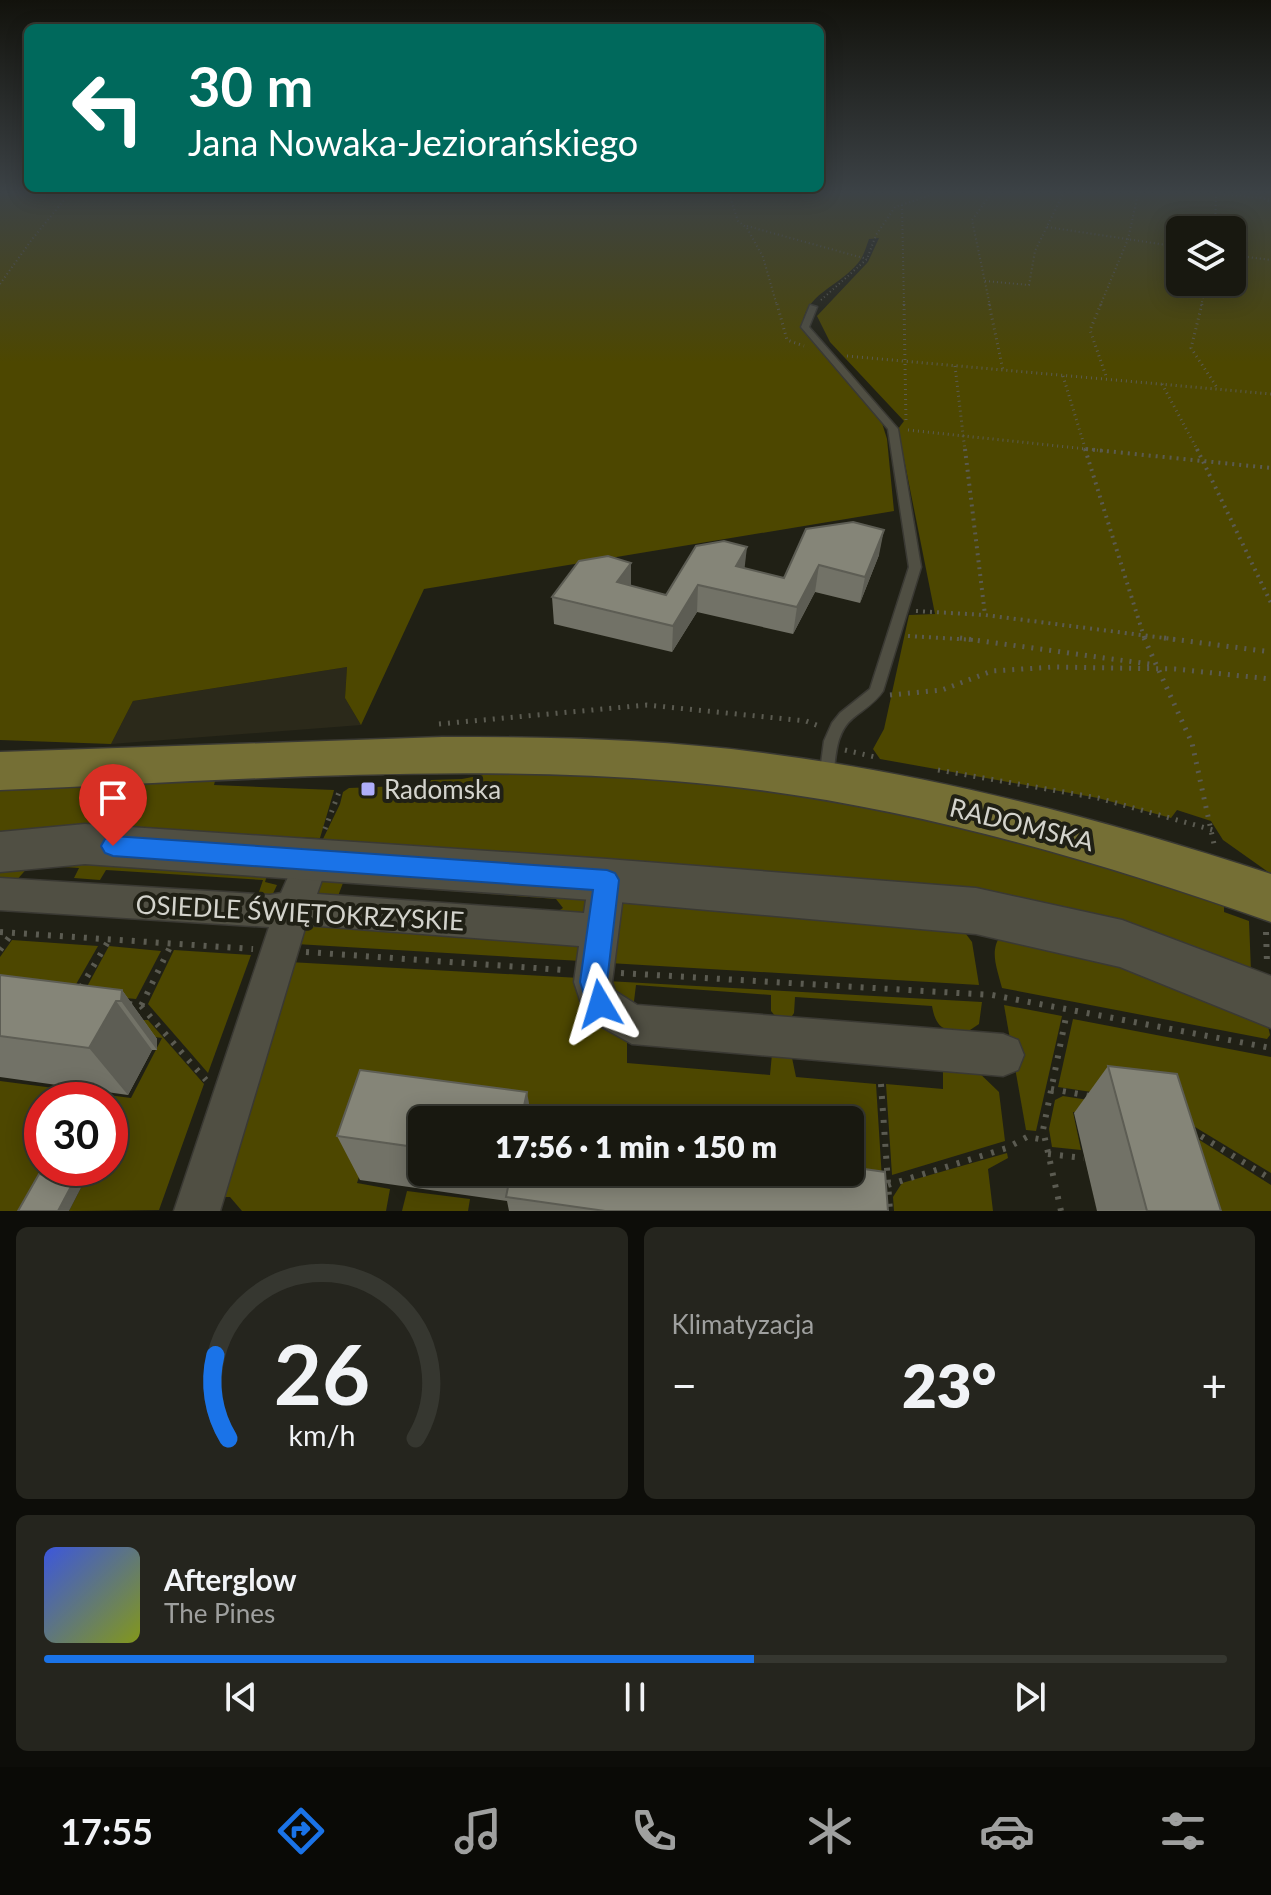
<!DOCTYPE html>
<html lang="pl">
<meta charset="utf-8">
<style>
body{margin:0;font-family:Lato,sans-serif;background:#25251e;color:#f1f3f6;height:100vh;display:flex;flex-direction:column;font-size:30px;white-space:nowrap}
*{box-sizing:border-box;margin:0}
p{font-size:26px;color:#9fa09f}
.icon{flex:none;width:44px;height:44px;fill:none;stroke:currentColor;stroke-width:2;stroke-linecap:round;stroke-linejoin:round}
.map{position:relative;height:1211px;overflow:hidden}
.drawer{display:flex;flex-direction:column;gap:16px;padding:16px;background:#0d0d09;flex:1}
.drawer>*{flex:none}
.guide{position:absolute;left:24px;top:24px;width:800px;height:168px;border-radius:12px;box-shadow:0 4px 20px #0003,0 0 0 2px #363730;background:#00695c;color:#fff;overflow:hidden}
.tools{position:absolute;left:1166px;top:216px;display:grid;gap:16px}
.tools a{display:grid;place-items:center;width:80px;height:80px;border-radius:12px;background:#181810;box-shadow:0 4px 20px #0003,0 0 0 2px #363730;font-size:40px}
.speed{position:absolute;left:24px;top:1082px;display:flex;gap:16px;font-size:40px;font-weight:700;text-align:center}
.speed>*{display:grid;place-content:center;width:104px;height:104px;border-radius:50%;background:#181810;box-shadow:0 4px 20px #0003,0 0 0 2px #363730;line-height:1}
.speed .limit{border:12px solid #d22;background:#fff;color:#111}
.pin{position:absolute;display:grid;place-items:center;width:68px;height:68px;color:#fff;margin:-82px -34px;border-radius:50% 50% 50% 0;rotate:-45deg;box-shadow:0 0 8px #0007}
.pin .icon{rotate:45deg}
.me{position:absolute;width:88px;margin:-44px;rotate:353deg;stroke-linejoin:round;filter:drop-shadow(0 0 6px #0008)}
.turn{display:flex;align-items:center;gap:28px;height:168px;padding:0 32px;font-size:36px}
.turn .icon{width:104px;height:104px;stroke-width:2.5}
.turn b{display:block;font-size:56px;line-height:68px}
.big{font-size:60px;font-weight:800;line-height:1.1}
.drawer .widget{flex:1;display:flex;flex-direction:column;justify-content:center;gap:12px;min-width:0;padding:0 28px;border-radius:12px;background:#25251e}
.drawer .dial{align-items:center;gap:0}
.dial svg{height:208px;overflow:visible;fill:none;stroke:#363730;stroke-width:7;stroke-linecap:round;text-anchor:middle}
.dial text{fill:#f1f3f6;stroke:none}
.song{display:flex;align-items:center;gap:24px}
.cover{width:96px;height:96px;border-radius:12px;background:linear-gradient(135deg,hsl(230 70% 55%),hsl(70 70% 35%))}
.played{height:8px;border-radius:4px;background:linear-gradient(90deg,#1a73e8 60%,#363730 60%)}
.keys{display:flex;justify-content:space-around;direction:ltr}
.heat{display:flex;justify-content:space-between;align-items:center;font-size:44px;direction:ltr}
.drawer .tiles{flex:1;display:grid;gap:16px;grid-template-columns:1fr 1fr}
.widget:last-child{grid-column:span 2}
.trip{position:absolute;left:408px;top:1106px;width:456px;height:80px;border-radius:12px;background:#181810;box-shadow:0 4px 20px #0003,0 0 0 2px #363730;font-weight:800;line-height:80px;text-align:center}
.tab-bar{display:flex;height:128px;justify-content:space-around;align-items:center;background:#0a0a06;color:#9fa09f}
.tab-bar .icon{width:56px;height:56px}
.tab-bar .on{color:#1a73e8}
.tab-bar b{font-size:36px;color:#f1f3f6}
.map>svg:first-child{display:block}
.built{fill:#2b291a}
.green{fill:#4d4700;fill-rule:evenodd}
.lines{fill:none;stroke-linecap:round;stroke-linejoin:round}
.lane-casing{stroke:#3a3933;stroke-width:3}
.street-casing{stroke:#3a3933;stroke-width:3}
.secondary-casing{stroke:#3a3933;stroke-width:3}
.primary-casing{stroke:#3a3933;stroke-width:3}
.path-far4{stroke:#5b5b51;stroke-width:2;stroke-dasharray:1 3;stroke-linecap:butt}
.path-far3{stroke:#5b5b51;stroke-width:3;stroke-dasharray:1 4;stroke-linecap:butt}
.path-far2{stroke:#5b5b51;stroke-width:4;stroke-dasharray:2 5;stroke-linecap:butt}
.path-far1{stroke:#5b5b51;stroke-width:5;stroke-dasharray:2 7;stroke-linecap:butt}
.path{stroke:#5b5b51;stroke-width:6;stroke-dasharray:3 9;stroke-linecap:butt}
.lane{fill:#504f43;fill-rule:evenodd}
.street{fill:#504f43;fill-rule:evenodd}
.secondary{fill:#504f43;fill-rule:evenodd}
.primary{fill:#756f35;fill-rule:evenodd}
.wall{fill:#727267}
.shaded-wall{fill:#5d5d54}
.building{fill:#858578;stroke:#5d5d54;stroke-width:2}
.route{fill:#1a73e8;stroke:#114b97;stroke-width:2}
.poi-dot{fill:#afaefa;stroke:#202015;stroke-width:3}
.labels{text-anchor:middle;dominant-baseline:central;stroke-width:8;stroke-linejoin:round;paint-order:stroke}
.near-poi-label{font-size:26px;fill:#d3d3cc;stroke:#202015;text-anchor:start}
.near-street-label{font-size:26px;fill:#d3d3cc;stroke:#202015}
</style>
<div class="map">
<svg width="1271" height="1211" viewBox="0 0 1271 1211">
<rect width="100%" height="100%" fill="#202015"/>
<path class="built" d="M347,667L345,698L361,725L111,744L133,701Z"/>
<g class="green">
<path d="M0,194H1271V874L1223,840L1211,821L1177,810L1171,818L1098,798L880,759L873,749L884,729L909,615L935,614L898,429L904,421L830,342L817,316L868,262L879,238L869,239C866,247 864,256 858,263C839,287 803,294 802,329L882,423L887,439L894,511L424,589L361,725L345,698L347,667L133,701L111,744L0,740ZM1180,230H1232V282H1180Z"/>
<path d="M504,771C651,776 801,785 944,821C1038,844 1131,874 1224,900V912L1249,921L1251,971L1183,951L326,845L323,839L340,804L343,792L349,788L429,785L431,780L462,779Z"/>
<path d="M209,780L215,781L214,785L334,790L333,794L320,838L157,834L158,828L110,826L0,841V786Z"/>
<path d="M30,862L269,869L265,882L277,885L270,900L258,895L263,880L106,870L100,880L74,878L79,868L30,865L15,882L0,883V866Z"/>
<path d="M320,880L580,895L586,900L588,914L546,919L563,908L556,899L343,883L338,896H314Z"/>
<path d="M619,902L960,926L972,942L979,985L609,963Z"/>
<path d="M309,924L578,946L581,961L296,944L300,933Z"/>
<path d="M1001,935L1100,952L1266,1017L1270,1035L1267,1039L1002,988C997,968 989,951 1001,935Z"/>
<path d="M12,940L98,946L71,993L0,995V957Z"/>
<path d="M109,946L161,951L136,999L83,994Z"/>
<path d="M174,950L251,955L208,1073L148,1004Z"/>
<path d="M289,962L580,978L586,1010L596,1024L627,1040V1063L770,1075L772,1054L791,1053L796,1077L876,1084L884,1211L850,1172V1120H429L380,1113L357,1183L390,1189L386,1211H242L230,1197H221Z"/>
<path d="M607,981L982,1002L979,1024L964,1034C943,1030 936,1028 932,1006L795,997L794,1013L790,1019L776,1017L771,1011V995L636,985L633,1009L625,1008Z"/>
<path d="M1004,1005L1062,1016L1036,1131L1026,1130Z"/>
<path d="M1073,1019L1271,1057V1173L1152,1101L1058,1087Z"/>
<path d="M139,1020H148L204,1084L159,1210L69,1211L82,1186L31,1211H0V1081L131,1098L162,1038L132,1034ZM42,1100H110V1168H42Z"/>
<path d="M974,1068L999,1092L1005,1141L892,1175L886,1084L943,1089V1071Z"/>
<path d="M1063,1096L1152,1110L1271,1185V1211H1163L1137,1120L1073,1112L1081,1150L1052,1147L1049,1129L1055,1100Z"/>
<path d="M1007,1153L1008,1158L988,1169L993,1211H894L893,1197L902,1183Z"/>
<path d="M407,1191L470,1199L468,1211H402Z"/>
</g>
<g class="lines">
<g class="lane-casing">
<path id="lane" d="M810,305L817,307L809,327L898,429L921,567L883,691C875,703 864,709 853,718C835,733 836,757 833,779L831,783L826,785L821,783L819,779L824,741L832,723L840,713L870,689L909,567L888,429L801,327Z"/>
</g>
<g class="street-casing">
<path id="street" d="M312,845L324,850L329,860L317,894L584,913L589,880L595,869L607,865L619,869L625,880L612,982L615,991L637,1005L1003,1034L1018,1040L1024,1055L1018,1070L1003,1076L632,1044L586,1018L574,982L579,946L306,925L220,1211H174L269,927L0,910V878L270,895L281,893L300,850Z"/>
</g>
<g class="secondary-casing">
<path id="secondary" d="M85,824L607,859L976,888L1122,920L1271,976V1028L1120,967L976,934L607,901L85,864L0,872V832Z"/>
</g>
<g class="primary-casing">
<path id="primary" d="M442,737C549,737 657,739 763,753C937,775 1105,820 1271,874V922C1078,854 879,797 674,781C450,763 224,781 0,790V752Z"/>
</g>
<g class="path-far4">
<path d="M729,194L738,221L747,228L763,257L777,306"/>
<path d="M1220,194L1271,199"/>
<path d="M1258,194L1271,203"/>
<path d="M902,205L904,306"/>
<path d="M747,226L867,259"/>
<path d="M1047,227L1180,247"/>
<path d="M1215,230L1216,194"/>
<path d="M1232,255L1271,260"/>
<path d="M985,281L1029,285L1035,251L1063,194"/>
<path d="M0,284L33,238L69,194"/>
<path d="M821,300L867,259L876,235L895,207L934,194"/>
<path d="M990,306L972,220L991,194"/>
<path d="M1100,306L1128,239L1138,194"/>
<path d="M1201,306L1207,282"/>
</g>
<g class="path-far3">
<path d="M777,304L787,340L804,346"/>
<path d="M904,304L906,423"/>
<path d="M989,304L1003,370"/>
<path d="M1101,304L1090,330L1107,379"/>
<path d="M1202,304L1191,348L1218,389"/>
<path d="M847,356L1271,394"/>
<path d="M955,366L965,451"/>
<path d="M1063,376L1086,451"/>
<path d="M1162,384L1198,451"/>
<path d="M908,430L1105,451"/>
</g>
<g class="path-far2">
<path d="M965,449L985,615"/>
<path d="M1085,449L1145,640"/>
<path d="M1086,449L1271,468"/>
<path d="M1197,449L1271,603"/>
<path d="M916,611L985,615L1180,640"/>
<path d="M908,636L975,640"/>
</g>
<g class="path-far1">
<path d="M960,638L1156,665"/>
<path d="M1144,638L1192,743L1214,844"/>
<path d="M1164,638L1271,652"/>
<path d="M890,695L942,690L992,671L1054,667L1175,669L1271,679"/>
<path d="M439,724L647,705L806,721L819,726"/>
<path d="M845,750L875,757"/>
<path d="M938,770L1098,798L1213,830"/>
<path d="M325,829L341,787"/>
</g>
<g class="path">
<path d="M0,932L253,949"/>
<path d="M1266,932L1267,963"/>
<path d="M0,950L12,933"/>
<path d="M306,952L564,970"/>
<path d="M621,973L992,995L1271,1048"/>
<path d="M81,987L109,940"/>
<path d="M129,1004L141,1006L206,1080"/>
<path d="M136,1016L172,943"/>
<path d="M881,1084L890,1211"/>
<path d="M1051,1089L1090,1096"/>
<path d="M1191,1130L1271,1179"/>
<path d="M1048,1154L1084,1158"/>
<path d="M888,1185L1007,1148L1027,1137L1045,1140"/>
<path d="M1061,1211L1043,1130L1066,1017"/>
</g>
<use href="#lane" class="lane"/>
<use href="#street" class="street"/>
<use href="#secondary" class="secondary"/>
<use href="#primary" class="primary"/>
</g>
<g class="wall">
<path d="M806,529L879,555L860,603L815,592L793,634L697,612L672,652L554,624L552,597L631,586L666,595L745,568L784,578Z"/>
<path d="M0,975L122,990L157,1039V1050H152L128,1095L0,1077Z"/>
<path d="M1108,1066L1221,1211H1097L1074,1113Z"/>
<path d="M422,1120V1172H850L888,1211H509L507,1201L360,1180L337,1136Z"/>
</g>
<g class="shaded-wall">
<path d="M884,530L879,555L860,603L865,577Z"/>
<path d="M747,547L744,573L736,566Z"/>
<path d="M631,563V589L617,582Z"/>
<path d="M819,565L815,592L793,634L797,607Z"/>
<path d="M698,585L697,612L672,652L673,626Z"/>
<path d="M122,990L157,1039V1050L121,1001Z"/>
<path d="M116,1001L152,1050L128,1095L89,1048Z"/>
<path d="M527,1092L532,1120H521Z"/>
<path d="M75,1179L82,1186L69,1211H58Z"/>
</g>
<g class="building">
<path d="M853,522L884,530L865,577L819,565L797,607L698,585L673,626L552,597L579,561L608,556L631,563L617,582L666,595L696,546L724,541L747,547L736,566L784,578L806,529Z"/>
<path d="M0,975L122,990L121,1001H116L89,1048L0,1036Z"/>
<path d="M1108,1066L1177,1074L1221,1211H1147Z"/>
<path d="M360,1070L527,1092L521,1120H422V1148L337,1136Z"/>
<path d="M850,1167L885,1172L888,1211H605L506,1197L511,1172H850Z"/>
<path d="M39,1174L75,1179L58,1211H18Z"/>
</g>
<linearGradient id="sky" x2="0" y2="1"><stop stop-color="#12120c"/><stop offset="0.53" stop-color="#3c4246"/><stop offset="1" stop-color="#3c4246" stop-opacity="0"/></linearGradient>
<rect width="1271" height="363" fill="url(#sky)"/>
<path class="route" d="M113,836L607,870L615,873L619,880L607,982L614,1004L610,1013L600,1017L590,1013L580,982L593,890L113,856L105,853L101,846L105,839Z"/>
<rect class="poi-dot" x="360" y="781" width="16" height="16" rx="4"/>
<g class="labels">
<g class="near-poi-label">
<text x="384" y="789">Radomska</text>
</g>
<g class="near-street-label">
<text transform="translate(1022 824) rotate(14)">RADOMSKA</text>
<text transform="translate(300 912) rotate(3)">OSIEDLE ŚWIĘTOKRZYSKIE</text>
</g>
</g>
</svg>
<div class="tools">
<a><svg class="icon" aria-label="layers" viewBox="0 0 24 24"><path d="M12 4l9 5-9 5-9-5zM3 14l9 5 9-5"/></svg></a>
</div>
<div class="speed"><div class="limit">30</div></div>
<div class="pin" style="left:113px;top:846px;background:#d93025"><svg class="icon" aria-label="arrive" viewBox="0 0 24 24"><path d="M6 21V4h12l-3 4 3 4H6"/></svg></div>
<svg class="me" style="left:600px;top:1004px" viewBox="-20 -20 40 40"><path d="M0-17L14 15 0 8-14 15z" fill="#1a73e8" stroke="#fff" stroke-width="4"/></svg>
<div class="trip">17:56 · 1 min · 150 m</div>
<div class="guide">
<div class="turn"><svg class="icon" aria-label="left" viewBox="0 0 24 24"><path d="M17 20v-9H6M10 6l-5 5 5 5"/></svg><div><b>30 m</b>Jana Nowaka-Jeziorańskiego</div></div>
</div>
</div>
<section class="drawer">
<div class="tiles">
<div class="widget dial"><svg viewBox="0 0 100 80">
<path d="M14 69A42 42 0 1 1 86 69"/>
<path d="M14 69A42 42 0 0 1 9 37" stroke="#1a73e8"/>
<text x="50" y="56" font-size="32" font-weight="700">26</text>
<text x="50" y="72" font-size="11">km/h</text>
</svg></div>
<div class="widget"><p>Klimatyzacja</p>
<div class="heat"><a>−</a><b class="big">23°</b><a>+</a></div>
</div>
<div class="widget">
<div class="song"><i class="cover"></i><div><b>Afterglow</b><p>The Pines</p></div></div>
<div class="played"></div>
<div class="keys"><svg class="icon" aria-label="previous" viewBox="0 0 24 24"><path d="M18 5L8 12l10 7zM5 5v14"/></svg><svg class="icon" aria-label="pause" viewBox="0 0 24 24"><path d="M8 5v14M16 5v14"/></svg><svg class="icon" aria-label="next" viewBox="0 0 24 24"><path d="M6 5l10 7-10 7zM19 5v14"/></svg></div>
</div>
</div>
</section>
<nav class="tab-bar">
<b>17:55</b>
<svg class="icon on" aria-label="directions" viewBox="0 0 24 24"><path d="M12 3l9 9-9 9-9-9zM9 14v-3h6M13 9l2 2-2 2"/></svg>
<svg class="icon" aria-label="music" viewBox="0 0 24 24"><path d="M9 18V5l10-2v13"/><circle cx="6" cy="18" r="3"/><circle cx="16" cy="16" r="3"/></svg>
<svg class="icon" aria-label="phone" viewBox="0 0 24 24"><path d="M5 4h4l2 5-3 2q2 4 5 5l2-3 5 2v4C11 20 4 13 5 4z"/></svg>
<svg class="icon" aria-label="climate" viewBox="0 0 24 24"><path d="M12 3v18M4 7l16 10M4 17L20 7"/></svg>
<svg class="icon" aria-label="car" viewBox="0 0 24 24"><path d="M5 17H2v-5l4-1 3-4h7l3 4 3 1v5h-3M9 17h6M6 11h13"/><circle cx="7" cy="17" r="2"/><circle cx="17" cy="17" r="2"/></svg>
<svg class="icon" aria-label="filters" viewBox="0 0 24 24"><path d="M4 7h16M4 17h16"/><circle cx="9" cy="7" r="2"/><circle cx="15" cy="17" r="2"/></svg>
</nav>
